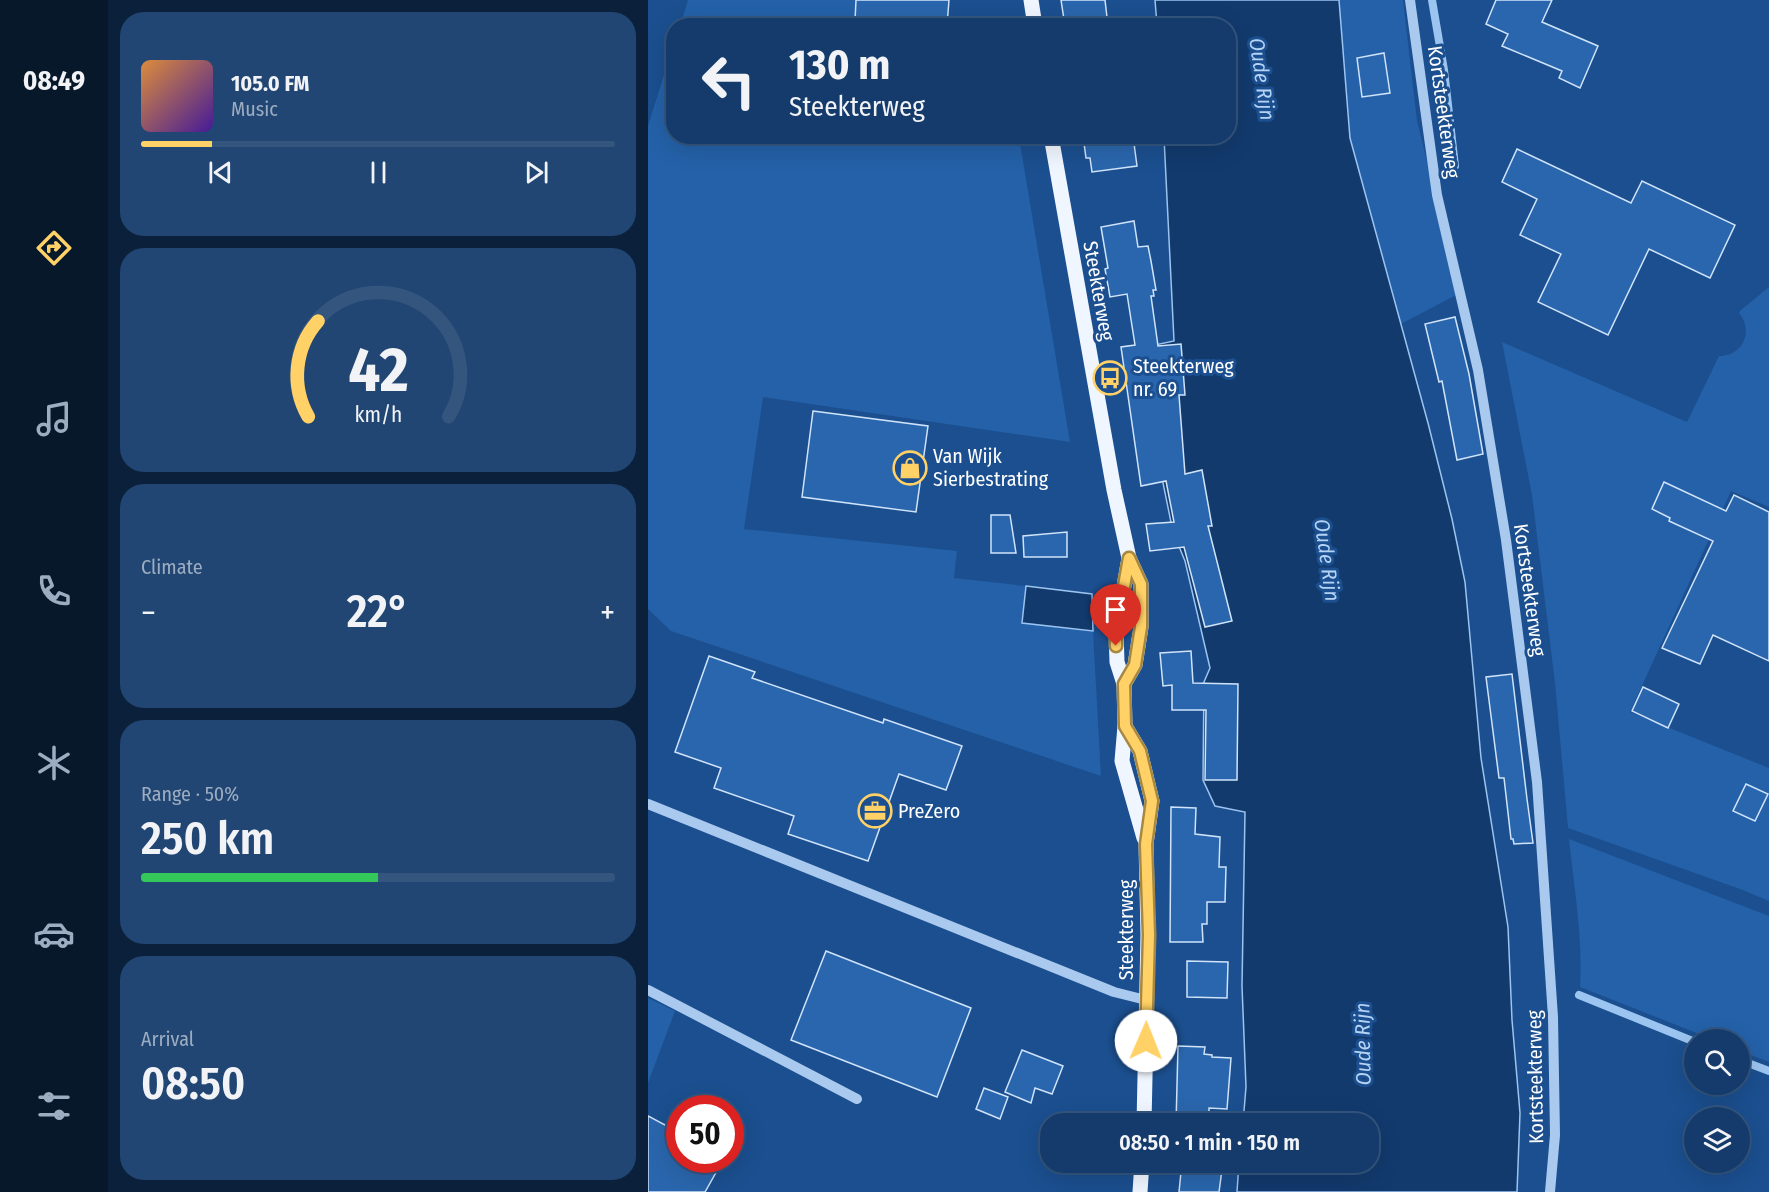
<!DOCTYPE html>
<meta charset="utf-8">
<style>
body{margin:0;font-family:"Fira Sans Condensed",sans-serif;background:#214673;color:#f1f3f6;height:100vh;display:flex;flex-direction:column;font-size:22px;white-space:nowrap}
*{box-sizing:border-box;margin:0}
p{font-size:20px;color:#9dadc1}
.icon{flex:none;width:33px;height:33px;fill:none;stroke:currentColor;stroke-width:2;stroke-linecap:round;stroke-linejoin:round}
.map{position:relative;flex:1;overflow:hidden}
.drawer{display:flex;flex-direction:column;gap:12px;padding:12px;background:#0b203b;width:540px}
.drawer>*{flex:none}
.hud{position:absolute;left:18px;top:18px;width:570px;height:126px;border-radius:24px;box-shadow:0 6px 24px #0002,0 0 0 2px #33557e;background:#143b6b;color:#f1f3f6;overflow:hidden}
.buttons{position:absolute;left:1036px;top:1029px;display:grid;gap:12px}
.buttons a{display:grid;place-items:center;width:66px;height:66px;border-radius:50%;background:#143b6b;box-shadow:0 6px 24px #0002,0 0 0 2px #33557e;font-size:30px}
.speed{position:absolute;left:18px;top:1095px;display:flex;gap:12px;font-size:30px;font-weight:700;text-align:center}
.speed>*{display:grid;place-content:center;width:78px;height:78px;border-radius:50%;background:#143b6b;box-shadow:0 6px 24px #0002,0 0 0 2px #33557e;line-height:1}
.speed .limit{border:9px solid #d22;background:#fff;color:#111}
.pin{position:absolute;display:grid;place-items:center;width:51px;height:51px;color:#fff;margin:-62px -26px;border-radius:50% 50% 50% 0;rotate:-45deg;box-shadow:0 0 6px #0007}
.pin .icon{rotate:45deg}
.me{position:absolute;width:66px;margin:-33px;rotate:1deg;stroke-linejoin:round;filter:drop-shadow(0 0 4px #0008)}
.turn{display:flex;align-items:center;gap:21px;height:126px;padding:0 24px;font-size:27px}
.turn .icon{width:78px;height:78px;stroke-width:2.5}
.turn b{display:block;font-size:42px;line-height:51px}
.big{font-size:45px;font-weight:600;line-height:1.1}
.drawer .tile{flex:1;display:flex;flex-direction:column;justify-content:center;gap:9px;min-width:0;padding:0 21px;border-radius:24px;background:#214673}
.drawer .dial{align-items:center;gap:0}
.dial svg{height:156px;overflow:visible;fill:none;stroke:#33557e;stroke-width:7;stroke-linecap:round;text-anchor:middle}
.dial text{fill:#f1f3f6;stroke:none}
.song{display:flex;align-items:center;gap:18px}
.cover{width:72px;height:72px;border-radius:9px;background:linear-gradient(135deg,hsl(30 70% 55%),hsl(260 70% 35%))}
.played{height:6px;border-radius:3px;background:linear-gradient(90deg,#ffd166 15%,#33557e 15%)}
.keys{display:flex;justify-content:space-around;direction:ltr}
.heat{display:flex;justify-content:space-between;align-items:center;font-size:33px;direction:ltr}
.charge{height:9px;border-radius:4px;background:linear-gradient(90deg,#34c759 50%,#33557e 0)}
.trip{position:absolute;left:392px;top:1113px;width:339px;height:60px;border-radius:24px;background:#143b6b;box-shadow:0 6px 24px #0002,0 0 0 2px #33557e;font-weight:600;line-height:60px;text-align:center}
main{display:flex;flex:1;min-height:0}
.tab-bar{display:flex;flex-direction:column;width:108px;justify-content:space-around;align-items:center;background:#08182b;color:#9dadc1}
.tab-bar .icon{width:42px;height:42px}
.tab-bar .active{color:#ffd166}
.tab-bar b{font-size:27px;color:#f1f3f6}
.map>svg:first-child{display:block}
.green{fill:#2461a8}
.water{fill:#123a6d;stroke:#9cc4f0;stroke-width:1.5}
.lines{fill:none;stroke-linecap:round;stroke-linejoin:round}
.stream{stroke:#9cc4f0;stroke-width:8}
.building{fill:#2a66ad;stroke:#cfe3fa;stroke-width:1.5}
.minor{stroke:#a9c9ee;stroke-width:10}
.major{stroke:#f0f6ff;stroke-width:15}
.route-casing{stroke:#a68842;stroke-width:15}
.route{stroke:#ffd166;stroke-width:10}
.labels{text-anchor:middle;dominant-baseline:central;stroke-width:6;stroke-linejoin:round;paint-order:stroke}
.street-label{font-size:20px;fill:#fff;stroke:#1b4f8f}
.poi-label{font-size:20px;fill:#fff;stroke:#1b4f8f;text-anchor:start}
.water-label{font-size:21px;font-style:italic;fill:#b5d3f5;stroke:#1b4f8f}
</style>
<main>
<nav class="tab-bar">
<b>08:49</b>
<svg class="icon active" aria-label="directions" viewBox="0 0 24 24"><path d="M12 3l9 9-9 9-9-9zM9 14v-3h6M13 9l2 2-2 2"/></svg>
<svg class="icon" aria-label="music" viewBox="0 0 24 24"><path d="M9 18V5l10-2v13"/><circle cx="6" cy="18" r="3"/><circle cx="16" cy="16" r="3"/></svg>
<svg class="icon" aria-label="phone" viewBox="0 0 24 24"><path d="M5 4h4l2 5-3 2q2 4 5 5l2-3 5 2v4C11 20 4 13 5 4z"/></svg>
<svg class="icon" aria-label="climate" viewBox="0 0 24 24"><path d="M12 3v18M4 7l16 10M4 17L20 7"/></svg>
<svg class="icon" aria-label="car" viewBox="0 0 24 24"><path d="M5 17H2v-5l4-1 3-4h7l3 4 3 1v5h-3M9 17h6M6 11h13"/><circle cx="7" cy="17" r="2"/><circle cx="17" cy="17" r="2"/></svg>
<svg class="icon" aria-label="filters" viewBox="0 0 24 24"><path d="M4 7h16M4 17h16"/><circle cx="9" cy="7" r="2"/><circle cx="15" cy="17" r="2"/></svg>
</nav>
<section class="drawer">
<div class="tile">
<div class="song"><i class="cover"></i><div><b>105.0 FM</b><p>Music</p></div></div>
<div class="played"></div>
<div class="keys"><svg class="icon" aria-label="previous" viewBox="0 0 24 24"><path d="M18 5L8 12l10 7zM5 5v14"/></svg><svg class="icon" aria-label="pause" viewBox="0 0 24 24"><path d="M8 5v14M16 5v14"/></svg><svg class="icon" aria-label="next" viewBox="0 0 24 24"><path d="M6 5l10 7-10 7zM19 5v14"/></svg></div>
</div>
<div class="tile dial"><svg viewBox="0 0 100 80">
<path d="M14 69A42 42 0 1 1 86 69"/>
<path d="M14 69A42 42 0 0 1 19 20" stroke="#ffd166"/>
<text x="50" y="56" font-size="32" font-weight="700">42</text>
<text x="50" y="72" font-size="11">km/h</text>
</svg></div>
<div class="tile"><p>Climate</p>
<div class="heat"><a>−</a><b class="big">22°</b><a>+</a></div>
</div>
<div class="tile"><p>Range · 50%</p><b class="big">250 km</b><div class="charge"></div></div>
<div class="tile"><p>Arrival</p><b class="big">08:50</b></div>
</section>
<div class="map">
<svg width="1121" height="1192" viewBox="0 0 1121 1192">
<rect width="100%" height="100%" fill="#1b4f8f"/>
<g class="green">
<path d="M40,0H210L209,22L237,25L32,26Z"/>
<path d="M691,0H755L769,121L812,293L753,324L702,138Z"/>
<path d="M25,46L26,136L371,137L422,442L115,397L96,529L309,551L306,578L378,586L374,623L445,631L453,776L23,631L0,609V126Z"/>
<path d="M1121,287V507L1083,491L982,712L1121,768V901L1092,889L920,828L907,683L884,495L854,342L1039,422L1071,356C1095,356 1106,331 1091,313L1093,310Z"/>
<path d="M921,839L1121,916V1062L1092,1051V1040L1064,1039L932,987C935,938 926,888 921,839Z"/>
<path d="M0,998L27,1011L0,1083Z"/>
</g>
<g class="water">
<path d="M507,0H691L702,138L780,423L804,519L817,582L833,758L860,927L864,1020L872,1113L869,1192H589L591,1163L720,1162V1124L595,1123L598,1087L594,986L597,812L567,806L555,780L556,682L562,668L537,561L525,532L514,478L502,346L526,341L516,137L580,136V26L509,25Z"/>
<path d="M378,586L444,594L445,631L374,623Z"/>
</g>
<g class="lines">
<g class="stream">
<path d="M784,0L796,70L807,166"/>
<path d="M931,995L1047,1042"/>
<path d="M1092,1060L1121,1071"/>
</g>
</g>
<g class="building">
<path d="M208,0H301L299,26H247L207,21Z"/>
<path d="M413,0H457L460,26H417Z"/>
<path d="M848,0H904L894,22L950,46L932,88L911,78L914,71L854,46L860,34L838,24Z"/>
<path d="M736,53L742,93L714,97L709,58Z"/>
<path d="M435,136H485L489,166L444,172L442,158H438Z"/>
<path d="M869,149L983,203L994,181L1087,225L1062,278L1001,249L960,335L890,302L913,254L872,235L889,199L854,182Z"/>
<path d="M486,221L490,247L500,246L503,261L508,290H505L506,296H503L510,346L533,344L537,395H531L537,474L554,470L564,526H560L584,621L557,627L536,547L502,551L498,524L526,522L518,481L493,486L473,347L487,345L479,294L462,297L457,269L460,268L453,227Z"/>
<path d="M807,317L821,374L835,454L809,460L794,381L791,382L777,324Z"/>
<path d="M165,411L280,426L268,512L154,497Z"/>
<path d="M1016,482L1078,511L1086,495L1121,512V661L1065,635L1052,664L1014,648L1065,541L1021,521L1022,518L1004,509Z"/>
<path d="M343,515H362L368,553H343Z"/>
<path d="M419,532V557H376L375,536Z"/>
<path d="M543,651L545,683L590,684L589,780H557L558,710H524V685L515,686L512,653Z"/>
<path d="M61,656L107,672L104,678L235,723L236,719L314,746L298,790L251,774L220,861L140,834L146,816L66,788L73,768L27,752Z"/>
<path d="M864,674L879,799L885,843L866,844L865,839H863L856,778H851L838,677Z"/>
<path d="M995,687L1031,704L1020,728L984,711Z"/>
<path d="M1098,784L1120,794L1107,821L1085,811Z"/>
<path d="M523,807L548,808L547,834L572,837L571,867H578L577,902H559V924H554L555,942H522Z"/>
<path d="M178,951L323,1008L289,1097L143,1040Z"/>
<path d="M539,961L580,962L579,998L539,997Z"/>
<path d="M530,1046L557,1047L556,1054L564,1055V1057L583,1058L579,1109L561,1108V1124H528Z"/>
<path d="M374,1050L415,1066L404,1094L387,1088L383,1103L357,1092Z"/>
<path d="M336,1088L360,1097L352,1119L328,1109Z"/>
<path d="M0,1116L32,1133V1160H75L57,1192H0Z"/>
<path d="M534,1162H575L571,1192H531Z"/>
</g>
<g class="lines">
<g class="minor">
<path d="M762,0L789,195L830,370L858,540L889,782L905,1017L907,1135L902,1192"/>
<path d="M0,804L466,992L498,1000"/>
<path d="M0,990L209,1099"/>
</g>
<g class="major">
<path d="M383,0L387,26"/>
<path d="M403,136L466,490L481,558L493,584V627L487,665L476,684"/>
<path d="M481,558L468,631L469,662L476,684L477,726L474,761L496,838"/>
<path d="M477,726L492,751L504,801L498,844L500,935L496,1124"/>
<path d="M492,1192L494,1162"/>
</g>
</g>
<g class="lines">
<g class="route-casing">
<path id="route" d="M468,646V631L481,558L493,584V627L487,665L476,684L477,726L492,751L504,801L498,844L501,935L498,1041"/>
</g>
<use href="#route" class="route"/>
</g>
<defs>
<g id="bus-ring" transform="scale(1.725)"><circle r="9.5" fill="#1b4f8f" stroke="#ffd166" stroke-width="1.5"/><path d="M-5-6H5V4H4V6H2V4H-2V6H-4V4H-5ZM-3.5-4V0h7V-4ZM-3.5 1.2v1.5H-2V1.2ZM2 1.2v1.5H3.5V1.2Z" fill="#ffd166"/></g>
<g id="shop-ring" transform="scale(1.725)"><circle r="9.5" fill="#1b4f8f" stroke="#ffd166" stroke-width="1.5"/><path d="M-5-2.5h2.3a2.7 3.5 0 0 1 5.4 0H5L5.5 6h-11ZM-1.5-2.5h3a1.5 2.3 0 0 0-3 0Z" fill="#ffd166"/></g>
<g id="office-ring" transform="scale(1.725)"><circle r="9.5" fill="#1b4f8f" stroke="#ffd166" stroke-width="1.5"/><path d="M-6-3h4V-5.5h4V-3h4V5H-6ZM-1-4.5V-3h2v-1.5ZM-6 0V1H6V0Z" fill="#ffd166"/></g>
</defs>
<g fill-rule="evenodd">
<use href="#bus-ring" x="462" y="378"/>
<use href="#shop-ring" x="262" y="468"/>
<use href="#office-ring" x="227" y="811"/>
</g>
<g class="labels">
<g class="street-label">
<text transform="translate(796 112) rotate(82)">Kortsteekterweg</text>
<text transform="translate(451 291) rotate(80)">Steekterweg</text>
<text transform="translate(882 590) rotate(82)">Kortsteekterweg</text>
<text transform="translate(478 930) rotate(-90)">Steekterweg</text>
<text transform="translate(887 1077) rotate(-91)">Kortsteekterweg</text>
</g>
<g class="poi-label">
<text x="485" y="366">Steekterweg<tspan x="485" dy="23">nr. 69</tspan></text>
<text x="285" y="456">Van Wijk<tspan x="285" dy="23">Sierbestrating</tspan></text>
<text x="250" y="811">PreZero</text>
</g>
<g class="water-label">
<text transform="translate(614 79) rotate(82)">Oude Rijn</text>
<text transform="translate(679 560) rotate(82)">Oude Rijn</text>
<text transform="translate(715 1044) rotate(-91)">Oude Rijn</text>
</g>
</g>
</svg>
<div class="buttons">
<a><svg class="icon" aria-label="search" viewBox="0 0 24 24"><circle cx="10" cy="10" r="6"/><path d="M15 15l6 6"/></svg></a>
<a><svg class="icon" aria-label="layers" viewBox="0 0 24 24"><path d="M12 4l9 5-9 5-9-5zM3 14l9 5 9-5"/></svg></a>
</div>
<div class="speed"><div class="limit">50</div></div>
<div class="pin" style="left:468px;top:646px;background:#d93025"><svg class="icon" aria-label="arrive" viewBox="0 0 24 24"><path d="M6 21V4h12l-3 4 3 4H6"/></svg></div>
<svg class="me" style="left:498px;top:1041px" viewBox="-20 -20 40 40"><circle r="19" fill="#fff"/><path d="M0-13L10 11 0 6-10 11z" fill="#ffd166"/></svg>
<div class="trip">08:50 · 1 min · 150 m</div>
<div class="hud">
<div class="turn"><svg class="icon" aria-label="left" viewBox="0 0 24 24"><path d="M17 20v-9H6M10 6l-5 5 5 5"/></svg><div><b>130 m</b>Steekterweg</div></div>
</div>
</div>
</main>
